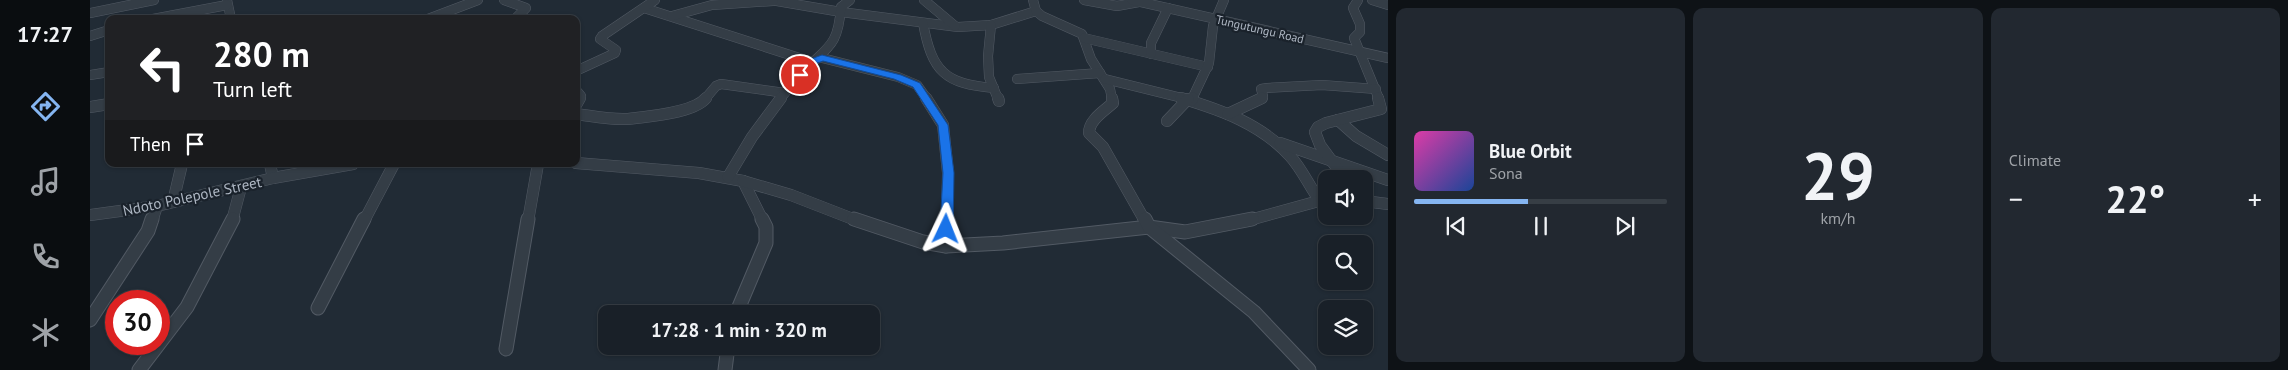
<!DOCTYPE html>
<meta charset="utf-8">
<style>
body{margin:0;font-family:"PT Sans",sans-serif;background:#222830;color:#f1f3f6;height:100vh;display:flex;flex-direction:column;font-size:19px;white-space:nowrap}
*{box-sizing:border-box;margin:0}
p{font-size:16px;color:#9fa3a8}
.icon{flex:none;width:28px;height:28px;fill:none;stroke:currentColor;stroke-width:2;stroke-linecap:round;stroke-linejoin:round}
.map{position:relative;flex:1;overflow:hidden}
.panel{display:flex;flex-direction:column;gap:8px;padding:8px;background:#0e1216;width:900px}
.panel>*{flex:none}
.guide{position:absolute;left:15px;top:15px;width:475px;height:152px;border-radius:10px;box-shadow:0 1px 4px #0004,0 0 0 1px #373e45;background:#202124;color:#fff;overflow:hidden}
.buttons{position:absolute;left:1228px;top:170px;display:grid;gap:10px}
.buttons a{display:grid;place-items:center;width:55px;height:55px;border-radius:10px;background:#192028;box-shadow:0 1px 4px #0004,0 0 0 1px #373e45;font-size:25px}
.speed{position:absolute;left:15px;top:290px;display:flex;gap:10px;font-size:25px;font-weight:700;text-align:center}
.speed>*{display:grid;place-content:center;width:65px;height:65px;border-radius:50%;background:#192028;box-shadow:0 1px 4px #0004,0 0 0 1px #373e45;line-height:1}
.speed .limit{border:8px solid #d22;background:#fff;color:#111}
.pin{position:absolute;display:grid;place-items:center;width:42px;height:42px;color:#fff;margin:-21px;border:2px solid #fff;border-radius:50%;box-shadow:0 1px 5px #0007}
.me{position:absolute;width:55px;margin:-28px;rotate:2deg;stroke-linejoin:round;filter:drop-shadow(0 0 4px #0008)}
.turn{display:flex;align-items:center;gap:18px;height:105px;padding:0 25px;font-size:22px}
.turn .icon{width:65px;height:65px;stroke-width:2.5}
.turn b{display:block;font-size:35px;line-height:42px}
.then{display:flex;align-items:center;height:48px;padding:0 25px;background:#0003;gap:10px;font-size:19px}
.big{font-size:38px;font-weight:700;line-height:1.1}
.panel .tile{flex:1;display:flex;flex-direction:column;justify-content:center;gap:8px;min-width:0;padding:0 18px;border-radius:10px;background:#222830}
.panel .dial{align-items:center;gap:0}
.dial b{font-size:65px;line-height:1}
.song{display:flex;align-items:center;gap:15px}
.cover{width:60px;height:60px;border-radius:8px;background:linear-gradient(135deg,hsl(320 70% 55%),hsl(220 70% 35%))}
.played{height:5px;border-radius:2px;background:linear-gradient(90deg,#85b5f1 45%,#373e45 45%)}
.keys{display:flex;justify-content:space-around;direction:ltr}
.heat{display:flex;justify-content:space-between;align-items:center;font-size:28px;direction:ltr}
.panel .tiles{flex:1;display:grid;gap:8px;grid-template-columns:repeat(3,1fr)}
.trip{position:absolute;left:508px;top:305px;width:282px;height:50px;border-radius:10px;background:#192028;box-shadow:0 1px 4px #0004,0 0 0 1px #373e45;font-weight:700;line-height:50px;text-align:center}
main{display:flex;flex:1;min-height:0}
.tab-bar{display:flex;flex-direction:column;width:90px;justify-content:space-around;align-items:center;background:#0a0d10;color:#9fa3a8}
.tab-bar .icon{width:35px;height:35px}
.tab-bar .current{color:#85b5f1}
.tab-bar b{font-size:22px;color:#f1f3f6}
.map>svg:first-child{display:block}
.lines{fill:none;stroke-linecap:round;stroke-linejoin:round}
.minor-far2-casing{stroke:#525a64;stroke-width:10}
.minor-far1-casing{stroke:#525a64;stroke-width:12}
.minor-casing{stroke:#525a64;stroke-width:15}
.minor-far2{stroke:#343d46;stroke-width:9}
.minor-far1{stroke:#343d46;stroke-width:11}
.minor{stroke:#343d46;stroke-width:13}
.route{fill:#1a73e8;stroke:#114b97}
.labels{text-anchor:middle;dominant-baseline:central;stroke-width:4.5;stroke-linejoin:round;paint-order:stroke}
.far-street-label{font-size:12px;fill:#aeb7c3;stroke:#1a222b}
.street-label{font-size:15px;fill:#aeb7c3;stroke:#1a222b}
</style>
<main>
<nav class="tab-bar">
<b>17:27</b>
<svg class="icon current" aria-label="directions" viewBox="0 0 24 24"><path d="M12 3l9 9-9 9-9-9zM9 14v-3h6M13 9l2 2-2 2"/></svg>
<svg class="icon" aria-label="music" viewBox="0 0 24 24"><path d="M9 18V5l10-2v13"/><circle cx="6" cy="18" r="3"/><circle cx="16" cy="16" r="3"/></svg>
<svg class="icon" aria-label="phone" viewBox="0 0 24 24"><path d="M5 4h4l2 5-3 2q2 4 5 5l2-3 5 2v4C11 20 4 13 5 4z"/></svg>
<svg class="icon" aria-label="climate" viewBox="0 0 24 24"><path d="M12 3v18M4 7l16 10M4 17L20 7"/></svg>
</nav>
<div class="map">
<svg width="1298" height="370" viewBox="0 0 1298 370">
<rect width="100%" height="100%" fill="#212b35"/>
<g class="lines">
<g class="minor-far2-casing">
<g id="minor-far2">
<path d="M137,0L141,19"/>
<path d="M414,0L436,8L425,19"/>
<path d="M681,0L751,12L868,27L901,25L946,11"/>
<path d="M834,0L865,26"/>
<path d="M943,0L946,11L952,16L992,34L1001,59L1020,89L1022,99"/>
<path d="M994,0L1027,6L1049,2"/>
<path d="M1042,0L1298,58"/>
<path d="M1268,0L1263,8L1270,24V32L1264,38L1289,99"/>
<path d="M1282,0L1298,5"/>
<path d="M554,8L722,62"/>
<path d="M0,13L64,0"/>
<path d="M582,16L622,5L683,1"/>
<path d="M63,19L137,5"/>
<path d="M338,19L388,0"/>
<path d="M833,23C842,72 855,84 904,88"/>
<path d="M901,25L898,56L899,77L908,99"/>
<path d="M0,36L19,30"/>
<path d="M994,38L1118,67"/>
<path d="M1061,54V43L1078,8"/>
<path d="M732,58L808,77L827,85L837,99"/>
<path d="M486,71L525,53L526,50L510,39L512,36L565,0"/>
<path d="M0,75L19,72"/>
<path d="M927,79L1010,73"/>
<path d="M1015,79L1096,99"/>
<path d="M486,90L491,96L489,99"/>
<path d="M615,99L626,86L631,84L695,93"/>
<path d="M690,99C697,90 704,80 713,72C738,46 748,47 751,7L760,0"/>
<path d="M1102,99L1119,63L1123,26L1134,0"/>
<path d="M1171,99L1173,96L1171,89L1177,88L1232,85L1286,89"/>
</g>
</g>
<g class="minor-far1-casing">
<g id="minor-far1">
<path d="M836,98L853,125L858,173L857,221"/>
<path d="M908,98L909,101"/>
<path d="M1022,98L1023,103C1014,111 999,120 999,133L1013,147L1055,221"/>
<path d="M1091,98C1131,110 1171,124 1200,156C1212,169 1219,186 1230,201"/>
<path d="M1102,100L1103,98"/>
<path d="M486,105L490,98"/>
<path d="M0,107L19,104"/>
<path d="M486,114C502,116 521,120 537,119C557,117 604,113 616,98"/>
<path d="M1138,114L1172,98"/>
<path d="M1248,120L1266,136L1298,155"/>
<path d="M1077,121L1098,99"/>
<path d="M1190,143L1298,180"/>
<path d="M486,163L609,173L653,181L673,221"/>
<path d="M180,164L183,178"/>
<path d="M638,177L662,137L691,98"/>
<path d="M1255,179L1230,145L1225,132L1228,127L1236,123L1291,109L1288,98"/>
<path d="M653,181L701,195L768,221"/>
<path d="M1274,201L1298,204"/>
<path d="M83,202L92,164"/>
<path d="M0,215L67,206L183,178L263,164"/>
<path d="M62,221L67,206"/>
<path d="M142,221L151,187"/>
<path d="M274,221L304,164"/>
<path d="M438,221L448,164"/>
<path d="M1156,221L1236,199"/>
</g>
</g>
<g class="minor-casing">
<g id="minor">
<path d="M764,219L833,242L856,246L913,243L1059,227L1095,232L1162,219"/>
<path d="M1055,219L1059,227L1164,312L1219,370"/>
<path d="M856,246L857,219"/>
<path d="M228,308L274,219"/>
<path d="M646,314L676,243V227L672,219"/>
<path d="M0,320L58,231L62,219"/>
<path d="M416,349L438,219"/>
<path d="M49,370L97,307L143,219"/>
<path d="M635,370L638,346"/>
</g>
</g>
<use href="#minor-far2" class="minor-far2"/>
<use href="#minor-far1" class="minor-far1"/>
<use href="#minor" class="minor"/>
</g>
<path class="route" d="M732,55L811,75L830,83L858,125L864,173L863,229L861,232L856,233L850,229L853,173L848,125L823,87L804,79L733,61L725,64L713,77H706V73L718,60Z"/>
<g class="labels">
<g class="far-street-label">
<text transform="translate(1170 29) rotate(13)">Tungutungu Road</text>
</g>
<g class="street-label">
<text transform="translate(102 196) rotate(-12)">Ndoto Polepole Street</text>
</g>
</g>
</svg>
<div class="buttons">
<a><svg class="icon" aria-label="sound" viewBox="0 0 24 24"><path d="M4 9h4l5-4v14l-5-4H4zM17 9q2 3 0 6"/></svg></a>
<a><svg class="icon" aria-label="search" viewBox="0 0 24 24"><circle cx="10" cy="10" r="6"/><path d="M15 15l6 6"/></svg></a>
<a><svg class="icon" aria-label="layers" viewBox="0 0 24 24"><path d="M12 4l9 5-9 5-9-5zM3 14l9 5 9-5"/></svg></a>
</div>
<div class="speed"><div class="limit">30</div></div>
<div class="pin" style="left:710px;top:75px;background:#d93025"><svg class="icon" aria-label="arrive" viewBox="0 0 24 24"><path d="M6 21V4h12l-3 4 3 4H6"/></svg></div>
<svg class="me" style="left:856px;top:229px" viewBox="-20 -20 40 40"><path d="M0-17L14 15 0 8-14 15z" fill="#1a73e8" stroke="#fff" stroke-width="4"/></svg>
<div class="trip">17:28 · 1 min · 320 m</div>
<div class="guide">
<div class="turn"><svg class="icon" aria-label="left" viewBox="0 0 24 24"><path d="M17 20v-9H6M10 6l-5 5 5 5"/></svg><div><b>280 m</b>Turn left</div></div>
<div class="then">Then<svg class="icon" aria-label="arrive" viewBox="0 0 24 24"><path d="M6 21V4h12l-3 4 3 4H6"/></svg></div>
</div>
</div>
<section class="panel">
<div class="tiles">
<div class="tile">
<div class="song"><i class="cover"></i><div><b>Blue Orbit</b><p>Sona</p></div></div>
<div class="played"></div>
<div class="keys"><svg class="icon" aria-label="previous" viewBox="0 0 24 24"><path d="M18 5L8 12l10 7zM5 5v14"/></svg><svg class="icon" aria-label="pause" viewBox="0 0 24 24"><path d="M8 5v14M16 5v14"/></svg><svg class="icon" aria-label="next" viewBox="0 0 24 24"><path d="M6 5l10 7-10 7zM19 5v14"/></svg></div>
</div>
<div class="tile dial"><b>29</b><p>km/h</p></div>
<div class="tile"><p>Climate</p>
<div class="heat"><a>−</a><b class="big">22°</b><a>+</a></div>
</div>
</div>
</section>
</main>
